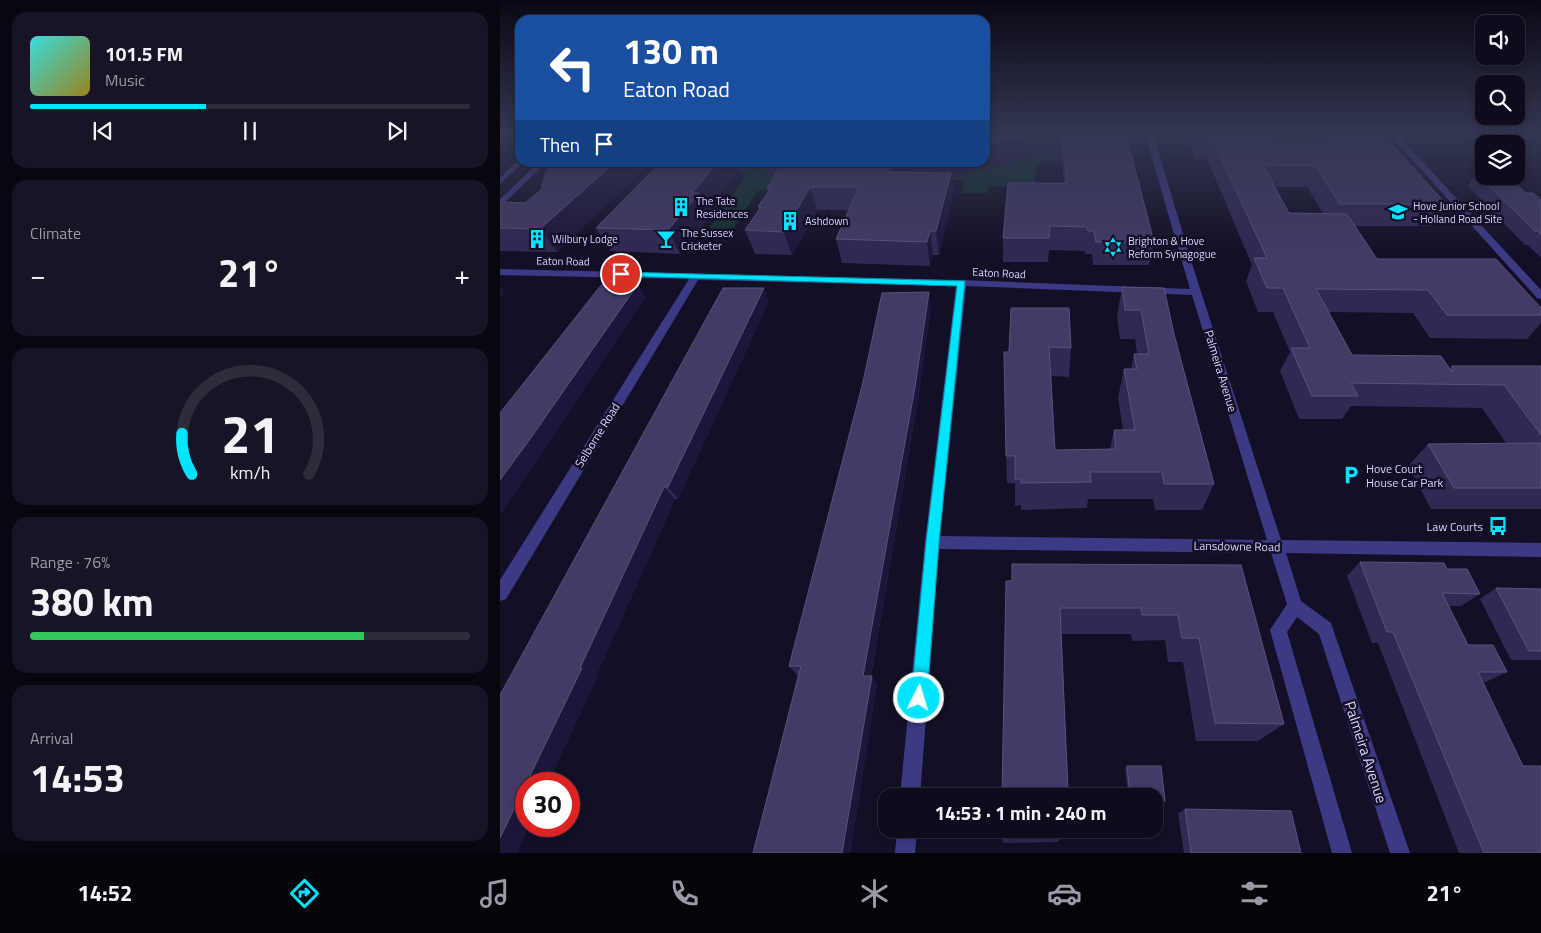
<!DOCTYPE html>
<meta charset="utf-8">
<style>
body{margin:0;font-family:"Titillium Web",sans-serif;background:#171425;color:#f1f3f6;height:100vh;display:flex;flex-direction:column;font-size:19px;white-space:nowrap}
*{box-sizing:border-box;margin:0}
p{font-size:16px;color:#9b9ba3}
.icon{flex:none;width:28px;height:28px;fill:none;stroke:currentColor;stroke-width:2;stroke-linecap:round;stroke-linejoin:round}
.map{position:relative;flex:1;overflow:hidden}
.drawer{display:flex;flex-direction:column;gap:12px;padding:12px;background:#08060f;width:500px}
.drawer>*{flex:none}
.hud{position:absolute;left:15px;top:15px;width:475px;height:152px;border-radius:15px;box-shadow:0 2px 8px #0003,0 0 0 1px #2e2b3b;background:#1a4fa0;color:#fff;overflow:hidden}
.controls{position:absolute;left:975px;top:15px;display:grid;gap:10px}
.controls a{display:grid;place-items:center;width:50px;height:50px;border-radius:10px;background:#0e0b1c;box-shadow:0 2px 8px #0003,0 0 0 1px #2e2b3b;font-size:25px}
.speed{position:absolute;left:15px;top:772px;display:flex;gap:10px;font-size:25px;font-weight:700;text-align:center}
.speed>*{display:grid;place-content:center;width:65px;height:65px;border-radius:50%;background:#0e0b1c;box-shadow:0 2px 8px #0003,0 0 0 1px #2e2b3b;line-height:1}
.speed .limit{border:8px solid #d22;background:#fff;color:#111}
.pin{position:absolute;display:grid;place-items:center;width:42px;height:42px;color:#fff;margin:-21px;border:2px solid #fff;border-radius:50%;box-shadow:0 1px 5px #0007}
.me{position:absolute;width:55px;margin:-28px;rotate:5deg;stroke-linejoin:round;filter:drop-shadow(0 0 4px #0008)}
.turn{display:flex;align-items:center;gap:18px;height:105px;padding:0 25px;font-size:22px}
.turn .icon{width:65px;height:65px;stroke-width:2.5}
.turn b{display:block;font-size:35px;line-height:42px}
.then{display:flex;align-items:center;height:48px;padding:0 25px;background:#0003;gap:10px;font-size:19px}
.big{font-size:38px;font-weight:700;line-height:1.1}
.drawer .card{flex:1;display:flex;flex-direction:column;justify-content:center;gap:8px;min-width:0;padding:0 18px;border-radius:15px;background:#171425}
.drawer .dial{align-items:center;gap:0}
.dial svg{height:130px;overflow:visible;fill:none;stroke:#2e2b3b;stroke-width:7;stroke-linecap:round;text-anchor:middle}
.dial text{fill:#f1f3f6;stroke:none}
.song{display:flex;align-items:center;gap:15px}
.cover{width:60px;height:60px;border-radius:8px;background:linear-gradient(135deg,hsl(180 70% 55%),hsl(50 70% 35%))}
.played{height:5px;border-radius:2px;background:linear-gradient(90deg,#00e5ff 40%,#2e2b3b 40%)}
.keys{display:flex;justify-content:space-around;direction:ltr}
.heat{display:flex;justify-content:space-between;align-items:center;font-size:28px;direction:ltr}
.charge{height:8px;border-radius:4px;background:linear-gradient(90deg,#34c759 76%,#2e2b3b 0)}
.trip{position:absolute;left:378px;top:788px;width:285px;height:50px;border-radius:15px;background:#0e0b1c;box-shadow:0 2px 8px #0003,0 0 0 1px #2e2b3b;font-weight:700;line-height:50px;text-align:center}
.dock{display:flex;height:80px;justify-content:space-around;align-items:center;background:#06040b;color:#9b9ba3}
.dock .icon{width:35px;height:35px}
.dock .on{color:#00e5ff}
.dock b{font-size:22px;color:#f1f3f6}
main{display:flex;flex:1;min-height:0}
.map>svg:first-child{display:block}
.green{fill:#12302f}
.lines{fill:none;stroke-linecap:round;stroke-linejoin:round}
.street{fill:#3d3a85;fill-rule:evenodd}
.wall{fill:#312854;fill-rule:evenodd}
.shaded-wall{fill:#1d163a}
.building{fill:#433a66;stroke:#5a527e}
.route{fill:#00e5ff;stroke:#0095a6}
.labels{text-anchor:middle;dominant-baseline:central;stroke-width:5;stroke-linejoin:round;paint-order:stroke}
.far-poi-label{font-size:11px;fill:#d9d4ff;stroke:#130f26;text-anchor:start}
.far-street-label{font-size:11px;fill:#d9d4ff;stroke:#130f26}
.street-label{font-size:12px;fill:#d9d4ff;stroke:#130f26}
.poi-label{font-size:12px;fill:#d9d4ff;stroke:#130f26;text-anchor:start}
.near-street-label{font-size:15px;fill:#d9d4ff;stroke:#130f26}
</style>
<main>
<section class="drawer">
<div class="card">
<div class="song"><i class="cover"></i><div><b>101.5 FM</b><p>Music</p></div></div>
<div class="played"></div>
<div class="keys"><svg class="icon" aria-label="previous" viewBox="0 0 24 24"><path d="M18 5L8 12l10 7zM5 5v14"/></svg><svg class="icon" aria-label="pause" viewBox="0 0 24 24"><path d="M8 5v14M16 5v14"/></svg><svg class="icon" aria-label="next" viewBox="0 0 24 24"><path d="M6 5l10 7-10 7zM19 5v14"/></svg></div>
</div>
<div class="card"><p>Climate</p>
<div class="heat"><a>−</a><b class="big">21°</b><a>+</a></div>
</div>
<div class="card dial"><svg viewBox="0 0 100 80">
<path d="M14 69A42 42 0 1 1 86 69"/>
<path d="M14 69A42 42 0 0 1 8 44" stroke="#00e5ff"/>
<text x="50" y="56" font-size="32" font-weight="700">21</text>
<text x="50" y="72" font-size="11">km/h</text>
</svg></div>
<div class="card"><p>Range · 76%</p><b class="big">380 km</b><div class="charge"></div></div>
<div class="card"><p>Arrival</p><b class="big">14:53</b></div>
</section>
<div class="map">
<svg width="1041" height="853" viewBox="0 0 1041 853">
<rect width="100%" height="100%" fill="#130f26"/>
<path class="green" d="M485,134H560L562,161H542L536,165L534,187L489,186L488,193H461L465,180C407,178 350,184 292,189C282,190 267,186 258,191L229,235L205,234L247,175L235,170L171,162H485Z"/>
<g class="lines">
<g class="street">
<path d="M645,134H653L694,270L781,540L1041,543V557L786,553L801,601L831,623L833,629L910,853H890L819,634L797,617L787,632L852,853H832L770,630L787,604L771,553L439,549L420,796H400L425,542L456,286L198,280L6,599L0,601V580L189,279L0,275V269L461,280L690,289ZM466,286L692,295L767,540L440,536Z"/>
<path d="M889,134H897L1041,290V299L1037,298Z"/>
<path d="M18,160L24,162L0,184V178Z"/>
<path d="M39,162H47L0,207V199Z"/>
<path d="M397,829H417L415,853H395Z"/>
</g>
</g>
<g class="wall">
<path d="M485,134H626L654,242L649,265H593L592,254H585V251L549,250L548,262H503V238L564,183L561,149L452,176L453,195L439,255H433L430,266L342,263L336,239L349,210H317L292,255L255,254L245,230L259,210L258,207L268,192L267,189L276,173L245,163L207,211L209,217L180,254L111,251L96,228L161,162H485Z"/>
<path d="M686,134H768L773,142H811L806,134H883L946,204L932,226H855L877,259L1041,308V323L1027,339L930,338L913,313L829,312L852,355L950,369L952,366H1041V509H931L908,466L928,444L1006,443L982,408L851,406L842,419H799L780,371L790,352L773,312H758L746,281L752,265L707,159H696ZM775,187H807L823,213H789Z"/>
<path d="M57,162H151L57,252L0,251V202L25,203L41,190Z"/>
<path d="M976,173L1026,193L1041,200V258L1028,245H1025L968,186Z"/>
<path d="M622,287L674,334L714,484L702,510H655L653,499H588L587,508L521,510V505L515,506V483H507L506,456L511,308L571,348L569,377L551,376L555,450L610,449L614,430H623L618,398L624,369H631L634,354H637L635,339H620L617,316Z"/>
<path d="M269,301L178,499H175L96,676H98L26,826H29L17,853H0V695Z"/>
<path d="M431,306L418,401L371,676H372L377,685L350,853H253L298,675H297L289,666Z"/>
<path d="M860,562L947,569L980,594L961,606H949L968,645L1007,672L986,682H982L1041,853H959L878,643H872L847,576Z"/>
<path d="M741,565L784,724L758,741H696L683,662H668L665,640L632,641L631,634H561L568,790L565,796H502L506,581Z"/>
<path d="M996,588L1041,589V660H1011L980,599Z"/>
<path d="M627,766L665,801L662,803H654V796H628L625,769Z"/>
<path d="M685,809L801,853H684L678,813Z"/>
<path d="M501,835H562L558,842L503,843Z"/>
</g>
<g class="shaded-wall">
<path d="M533,134H561V149L452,176L453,195L439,255L436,231L391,191L387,169L413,162H485V145Z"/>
<path d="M115,162H151L57,252L40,229Z"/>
<path d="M218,162L245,163L207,211L209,217L180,254L168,230L192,193Z"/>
<path d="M310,187L317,210L292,255L284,232Z"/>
<path d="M430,231L433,255L430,266L427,242Z"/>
<path d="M138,284L146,297L43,452L0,515V480Z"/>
<path d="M0,285L4,290L2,292L4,294L0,299Z"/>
<path d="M264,288L269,301L178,499L168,487Z"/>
<path d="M429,292L431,306L418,401L369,685L363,676Z"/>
<path d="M164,487L175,499L96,676H98L48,784H26V826H29L17,853H0V838Z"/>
<path d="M372,676L377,685L350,853H342Z"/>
</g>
<g class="building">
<path d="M485,134H533L485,145Z"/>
<path d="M562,134H626L654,242H596L594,231H588L587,227L550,226L549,238H503L508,183H567Z"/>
<path d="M699,134H768L773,142L833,143L827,134H883L946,204H840L815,166L763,165L789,213L847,214L877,259H996L1041,308V315H947L928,290L816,289L852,355L941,356L952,372V366H1041V435L1004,385L851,383L858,396H812L791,348H810L783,288H767L754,258H767L712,138H701Z"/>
<path d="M57,162H115L40,229L0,228V202L25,203L41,190L46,171Z"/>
<path d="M161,162H218L192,193H199L168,230L96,228Z"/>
<path d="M283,162H413L387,169L388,172L451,173L436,231H430L427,242L336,239L359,187H310L284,232L245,230L261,207H258L270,189H267Z"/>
<path d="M976,173H984V176H1008L1026,193H1033L1041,200V235L1038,231H1035Z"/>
<path d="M102,284H138L30,439L0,480V413Z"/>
<path d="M622,287L664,288L674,334L714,484H664L662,472H590L591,482L521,483V479H515V456H506L504,352H509L511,308H569L571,348L549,347L555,450L616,449L614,430H635L624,369H637L634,354H649L641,310H625Z"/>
<path d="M223,288H264L168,487H164L80,668H82L0,838V695Z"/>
<path d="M429,292L415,387L363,676H372L342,853H253L301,666H289L363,382L382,293Z"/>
<path d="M1041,443V488H954L928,444Z"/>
<path d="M860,562L944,563L947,569H967L980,594L942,593L968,645H993L1007,672H978L1023,766H1041V853H984L893,632H887Z"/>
<path d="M512,564L741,565L784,724L715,723L699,638H682L678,615H642L641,608H560L568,790H560L561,796H502L506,581H512Z"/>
<path d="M996,588L1041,589V651H1029Z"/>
<path d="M627,766H661L665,801H654V796H630Z"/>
<path d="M685,809L791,811L801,853H691Z"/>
<path d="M502,829H562V835H501Z"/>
</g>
<linearGradient id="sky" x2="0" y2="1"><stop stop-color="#0a0815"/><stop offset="0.53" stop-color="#333752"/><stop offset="1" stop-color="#333752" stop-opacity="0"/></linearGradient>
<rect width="1041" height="253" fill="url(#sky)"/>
<path class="route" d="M121,272L465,281L439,542L427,698L424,704L419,706L413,704L411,698L426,542L457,286L118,276V273Z"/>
<defs>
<g id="building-bare" transform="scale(1.5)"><path d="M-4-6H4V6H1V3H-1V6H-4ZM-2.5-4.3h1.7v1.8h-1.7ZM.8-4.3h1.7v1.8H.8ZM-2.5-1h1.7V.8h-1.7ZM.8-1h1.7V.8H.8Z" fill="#00e5ff" stroke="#130f26" stroke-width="2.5" paint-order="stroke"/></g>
<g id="school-bare" transform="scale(1.5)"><path d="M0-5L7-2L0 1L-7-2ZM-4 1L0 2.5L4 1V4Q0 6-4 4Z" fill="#00e5ff" stroke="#130f26" stroke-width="2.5" paint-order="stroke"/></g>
<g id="bar-bare" transform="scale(1.5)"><path d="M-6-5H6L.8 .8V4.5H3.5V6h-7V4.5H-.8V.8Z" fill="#00e5ff" stroke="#130f26" stroke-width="2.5" paint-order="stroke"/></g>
<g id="synagogue-bare" transform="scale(1.5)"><path d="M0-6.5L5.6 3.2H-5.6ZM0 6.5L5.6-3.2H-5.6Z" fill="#00e5ff" stroke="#130f26" stroke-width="2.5" paint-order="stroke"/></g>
<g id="parking-bare" transform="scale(1.5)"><path d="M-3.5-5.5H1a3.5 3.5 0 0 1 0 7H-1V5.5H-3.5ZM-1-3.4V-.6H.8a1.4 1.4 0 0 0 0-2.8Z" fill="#00e5ff" stroke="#130f26" stroke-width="2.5" paint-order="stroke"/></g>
<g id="bus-bare" transform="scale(1.5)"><path d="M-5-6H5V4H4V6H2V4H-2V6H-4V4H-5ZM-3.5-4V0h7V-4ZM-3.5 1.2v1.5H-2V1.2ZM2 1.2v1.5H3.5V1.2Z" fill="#00e5ff" stroke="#130f26" stroke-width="2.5" paint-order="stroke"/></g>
</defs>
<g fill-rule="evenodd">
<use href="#building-bare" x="181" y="207"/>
<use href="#school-bare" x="898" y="212"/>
<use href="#building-bare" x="290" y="221"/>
<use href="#building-bare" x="37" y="239"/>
<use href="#bar-bare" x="166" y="239"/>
<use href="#synagogue-bare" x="613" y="247"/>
<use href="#parking-bare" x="851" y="475"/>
<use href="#bus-bare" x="998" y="526"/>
</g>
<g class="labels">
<g class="far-poi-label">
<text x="196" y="201">The Tate<tspan x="196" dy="13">Residences</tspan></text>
<text x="913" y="206">Hove Junior School<tspan x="913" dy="13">- Holland Road Site</tspan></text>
<text x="305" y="221">Ashdown</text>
<text x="181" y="233">The Sussex<tspan x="181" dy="13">Cricketer</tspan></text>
<text x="52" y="239">Wilbury Lodge</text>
<text x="628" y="241">Brighton &amp; Hove<tspan x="628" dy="13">Reform Synagogue</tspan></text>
</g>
<g class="far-street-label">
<text transform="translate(63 261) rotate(1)">Eaton Road</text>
<text transform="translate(499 273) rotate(3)">Eaton Road</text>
</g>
<g class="street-label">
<text transform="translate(721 371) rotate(73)">Palmeira Avenue</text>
<text transform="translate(97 435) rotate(-58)">Selborne Road</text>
<text transform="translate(737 546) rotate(1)">Lansdowne Road</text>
</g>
<g class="poi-label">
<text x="866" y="468">Hove Court<tspan x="866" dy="14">House Car Park</tspan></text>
<text x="983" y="526" text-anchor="end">Law Courts</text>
</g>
<g class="near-street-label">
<text transform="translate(866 752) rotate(72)">Palmeira Avenue</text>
</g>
</g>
</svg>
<div class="controls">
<a><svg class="icon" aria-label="sound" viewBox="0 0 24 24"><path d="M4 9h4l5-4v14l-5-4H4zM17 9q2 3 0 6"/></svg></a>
<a><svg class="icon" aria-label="search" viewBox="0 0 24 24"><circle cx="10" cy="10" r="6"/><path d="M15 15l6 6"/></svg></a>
<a><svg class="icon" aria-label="layers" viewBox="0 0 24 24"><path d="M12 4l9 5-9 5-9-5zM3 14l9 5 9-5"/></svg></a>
</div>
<div class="speed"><div class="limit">30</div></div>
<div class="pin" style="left:121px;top:274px;background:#d93025"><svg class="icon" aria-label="arrive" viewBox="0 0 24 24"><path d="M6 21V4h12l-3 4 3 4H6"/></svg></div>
<svg class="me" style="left:419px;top:698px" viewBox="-20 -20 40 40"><circle r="17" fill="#00e5ff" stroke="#fff" stroke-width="3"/><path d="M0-11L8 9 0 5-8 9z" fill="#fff"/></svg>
<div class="trip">14:53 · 1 min · 240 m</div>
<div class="hud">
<div class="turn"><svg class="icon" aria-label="left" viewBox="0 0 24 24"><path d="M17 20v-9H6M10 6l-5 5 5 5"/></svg><div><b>130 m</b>Eaton Road</div></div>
<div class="then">Then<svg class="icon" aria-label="arrive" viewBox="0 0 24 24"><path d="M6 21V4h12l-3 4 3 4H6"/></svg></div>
</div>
</div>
</main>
<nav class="dock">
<b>14:52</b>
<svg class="icon on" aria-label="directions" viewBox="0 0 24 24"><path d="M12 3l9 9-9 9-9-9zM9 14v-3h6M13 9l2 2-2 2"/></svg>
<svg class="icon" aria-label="music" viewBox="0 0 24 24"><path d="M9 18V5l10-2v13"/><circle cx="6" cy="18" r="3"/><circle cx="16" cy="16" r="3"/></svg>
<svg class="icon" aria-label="phone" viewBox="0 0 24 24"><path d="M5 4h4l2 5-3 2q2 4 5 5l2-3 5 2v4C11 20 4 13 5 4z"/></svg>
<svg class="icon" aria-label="climate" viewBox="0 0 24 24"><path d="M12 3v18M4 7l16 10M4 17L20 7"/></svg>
<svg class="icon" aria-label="car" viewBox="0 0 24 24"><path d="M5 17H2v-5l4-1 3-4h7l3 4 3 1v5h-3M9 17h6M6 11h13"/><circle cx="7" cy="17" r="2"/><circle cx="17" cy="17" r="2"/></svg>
<svg class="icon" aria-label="filters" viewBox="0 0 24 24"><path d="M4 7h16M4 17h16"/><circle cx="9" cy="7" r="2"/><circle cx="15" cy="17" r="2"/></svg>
<b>21°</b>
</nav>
